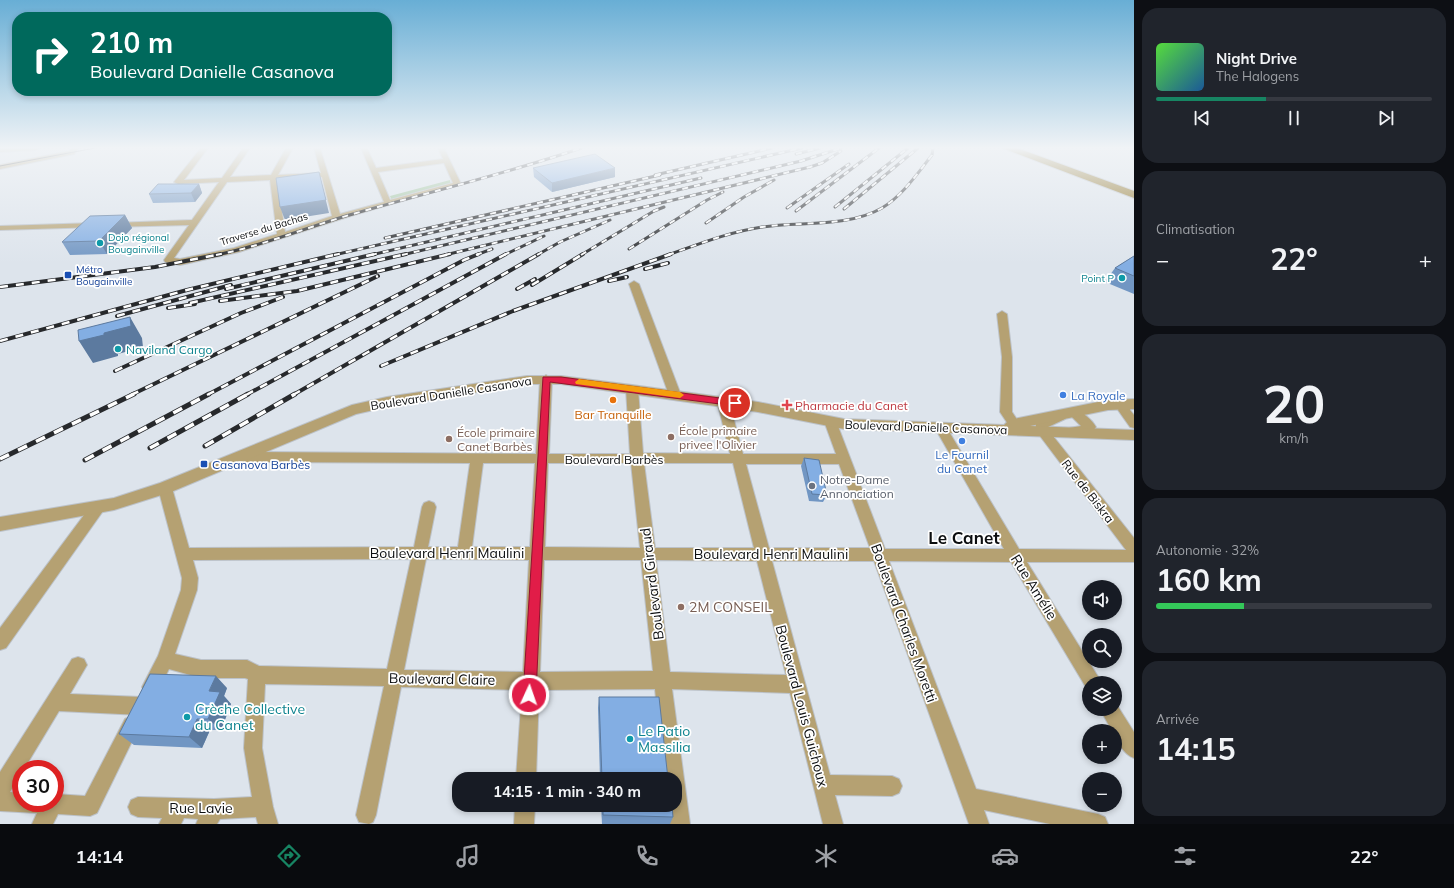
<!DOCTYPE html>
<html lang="fr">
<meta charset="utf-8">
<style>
body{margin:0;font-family:Mulish,sans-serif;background:#20242c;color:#f1f3f6;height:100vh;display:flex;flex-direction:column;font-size:15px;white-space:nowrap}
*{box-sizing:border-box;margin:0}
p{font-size:13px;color:#9ea1a6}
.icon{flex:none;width:22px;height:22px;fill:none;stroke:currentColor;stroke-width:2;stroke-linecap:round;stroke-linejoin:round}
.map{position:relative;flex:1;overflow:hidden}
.panel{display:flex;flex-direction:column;gap:8px;padding:8px;background:#0d0f14;width:320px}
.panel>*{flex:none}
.banner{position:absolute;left:12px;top:12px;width:380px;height:84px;border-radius:16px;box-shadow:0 2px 6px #0003;background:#00695c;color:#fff;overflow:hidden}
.buttons{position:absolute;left:1082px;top:580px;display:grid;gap:8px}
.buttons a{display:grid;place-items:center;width:40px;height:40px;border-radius:50%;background:#171b24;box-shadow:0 2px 6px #0003;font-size:20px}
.speed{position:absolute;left:12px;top:760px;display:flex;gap:8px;font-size:20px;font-weight:700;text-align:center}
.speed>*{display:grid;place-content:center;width:52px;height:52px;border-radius:50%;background:#171b24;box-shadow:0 2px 6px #0003;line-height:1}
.speed .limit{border:6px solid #d22;background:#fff;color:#111}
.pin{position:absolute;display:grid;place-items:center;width:34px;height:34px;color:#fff;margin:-17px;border:2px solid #fff;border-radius:50%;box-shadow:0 1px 4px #0007}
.me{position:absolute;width:44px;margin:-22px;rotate:3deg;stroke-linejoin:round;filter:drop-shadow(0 0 3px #0008)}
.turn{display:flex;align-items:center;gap:14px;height:84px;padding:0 12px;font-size:18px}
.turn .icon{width:52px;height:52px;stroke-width:2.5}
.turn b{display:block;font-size:28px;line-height:34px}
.big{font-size:30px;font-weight:700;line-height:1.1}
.panel .card{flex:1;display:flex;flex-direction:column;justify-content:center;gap:6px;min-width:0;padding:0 14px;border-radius:16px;background:#20242c}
.panel .dial{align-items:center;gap:0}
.dial b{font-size:52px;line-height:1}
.song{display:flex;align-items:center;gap:12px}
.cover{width:48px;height:48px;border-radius:6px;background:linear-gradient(135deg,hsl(110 70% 55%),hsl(210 70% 35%))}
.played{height:4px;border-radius:2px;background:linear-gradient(90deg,#178563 40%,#363941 40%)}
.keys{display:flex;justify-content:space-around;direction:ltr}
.heat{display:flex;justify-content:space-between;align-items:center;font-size:22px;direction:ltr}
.charge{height:6px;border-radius:3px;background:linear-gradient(90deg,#34c759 32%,#363941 0)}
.trip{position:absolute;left:452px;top:772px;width:230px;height:40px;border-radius:16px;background:#171b24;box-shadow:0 2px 6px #0003;font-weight:700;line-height:40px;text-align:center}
.menu{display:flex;height:64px;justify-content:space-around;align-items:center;background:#090b0e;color:#9ea1a6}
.menu .icon{width:28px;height:28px}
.menu .current{color:#178563}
.menu b{font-size:18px;color:#f1f3f6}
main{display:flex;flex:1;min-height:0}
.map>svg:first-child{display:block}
.green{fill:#99c197}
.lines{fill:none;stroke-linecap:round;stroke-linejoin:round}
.minor-casing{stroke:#bcc2c9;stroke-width:2}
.tertiary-casing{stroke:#bcc2c9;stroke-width:2}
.primary-casing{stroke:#bcc2c9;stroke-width:2}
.minor{fill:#b5a172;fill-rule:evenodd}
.tertiary{fill:#b5a172;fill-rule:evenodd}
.primary{fill:#876915;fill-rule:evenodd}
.tram{stroke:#27292c;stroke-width:1}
.rail-far2-casing{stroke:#27292c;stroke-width:3}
.rail-far1-casing{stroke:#27292c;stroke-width:4}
.rail-casing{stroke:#27292c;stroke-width:5}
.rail-far2{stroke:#fff;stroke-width:2;stroke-dasharray:6;stroke-linecap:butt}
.rail-far1{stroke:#fff;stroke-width:2.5;stroke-dasharray:8;stroke-linecap:butt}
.rail{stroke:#fff;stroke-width:3.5;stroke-dasharray:10;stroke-linecap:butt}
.wall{fill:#7196c3}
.shaded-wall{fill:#5c7a9f}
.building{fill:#83aee3;stroke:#5c7a9f}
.route{fill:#e11d48;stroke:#92132f}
.slow{fill:#f59e0b}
.culture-dot{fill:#0f9aa8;stroke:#fff;stroke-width:1.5}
.transit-dot{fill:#1a4fb4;stroke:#fff;stroke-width:1.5}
.shop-dot{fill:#3f7fe0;stroke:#fff;stroke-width:1.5}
.food-dot{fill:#e8710a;stroke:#fff;stroke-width:1.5}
.health-dot{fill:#e0444e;stroke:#fff;stroke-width:1.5}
.education-dot{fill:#8d6e63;stroke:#fff;stroke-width:1.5}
.worship-dot{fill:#6b7280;stroke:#fff;stroke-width:1.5}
.labels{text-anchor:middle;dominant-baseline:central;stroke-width:3.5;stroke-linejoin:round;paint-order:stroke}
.far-street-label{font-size:10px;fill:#0c0e10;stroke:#fff}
.far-culture-label{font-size:10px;fill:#0d838f;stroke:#fff;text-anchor:start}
.far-transit-label{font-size:10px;fill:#164399;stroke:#fff;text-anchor:start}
.culture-label{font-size:12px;fill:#0d838f;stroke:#fff;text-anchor:start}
.street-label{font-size:12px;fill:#0c0e10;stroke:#fff}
.shop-label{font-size:12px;fill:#366cbe;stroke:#fff;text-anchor:start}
.health-label{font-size:12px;fill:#be3a42;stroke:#fff;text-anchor:start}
.food-label{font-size:12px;fill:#c56008;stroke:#fff}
.education-label{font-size:12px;fill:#785e54;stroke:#fff;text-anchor:start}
.transit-label{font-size:12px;fill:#164399;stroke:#fff;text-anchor:start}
.worship-label{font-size:12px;fill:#5b616d;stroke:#fff;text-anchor:start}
.near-street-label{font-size:14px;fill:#0c0e10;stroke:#fff}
.near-education-label{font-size:14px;fill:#785e54;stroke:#fff;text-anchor:start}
.near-culture-label{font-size:14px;fill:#0d838f;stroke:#fff;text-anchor:start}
.near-quarter-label{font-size:17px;font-weight:bold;fill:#0c0e10;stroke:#fff}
</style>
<main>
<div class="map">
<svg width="1134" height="824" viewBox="0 0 1134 824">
<rect width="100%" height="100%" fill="#dde4ec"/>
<path class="green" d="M450,180L451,185L392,201L390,196Z"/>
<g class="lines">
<g class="minor-casing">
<g id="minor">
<path d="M72,148H79L74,154L0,169V165L70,151Z"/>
<path d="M201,148H208L184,180L222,178L243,148H250L230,177L271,175L286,148H293L278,175L321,173L314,148H320L340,214L384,202L361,148H367L376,168L443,159L438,148H444L461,184L354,215L239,252L180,265L165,262L164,260L189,225L110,227V223H113L192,220L219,182L178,184L174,182ZM444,163L453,183L390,200L378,172ZM322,177L332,216L285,232L277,179ZM270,180L277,234L234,248L180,259L174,258L227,182Z"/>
<path d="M95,223H98V227L0,230V226Z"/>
<path d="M634,281L639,284L681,395L679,398L675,399L669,395L629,284Z"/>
<path d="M1002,311L1007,314L1012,357V412L1020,424L1018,427H1010L1000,412L1002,357L997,314Z"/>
<path d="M546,375L552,379L549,454H630L626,389L632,385L638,389L643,453L730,454L717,401L723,397L729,401L743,454H836L824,421L826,418H834L836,421L885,549H1004L935,428L937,425H945L1019,549L1126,550L1037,432C1036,429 1035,425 1037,422C1043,417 1058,411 1065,413L1067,416L1065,419L1048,427L1049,431L1134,538V562H1027L1102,683H1089V690L1087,689L1011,562L889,561L976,789L1098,814L1105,817L1108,824H1050L984,810L989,824H969L874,561H772L830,775L892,776L899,779L902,786L899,793L892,796L835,795L843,824H823L790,693L672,689L690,824H670L668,805H675V779H664L655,689L539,690L536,779H516L522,690L401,687L376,815L373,822L369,824L359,822L356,815L384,686L265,684L262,748L273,807L278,824H258L256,817L220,819L217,824H196L198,819L184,818L181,824H159L162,818L138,817L131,814L128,807L131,800L138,797L214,799L252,797L244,748L248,679L245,678H201L169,669L157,693L151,696L145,693L142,687L158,656L181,590L182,578L158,488L160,484L165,483L170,484L172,488L189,548L414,547L422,507L424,503L429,501L434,503L436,507L428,547H458L470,463L240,462L235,460L234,457L235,454L240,452L536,454L540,379ZM483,463H535L530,547H472ZM548,463H631L640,548L545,547ZM644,463H733L754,548H655ZM746,464H839L870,548H769ZM411,559L387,669L259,666L247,660H201L175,654L197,590L198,578L193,560ZM426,559L529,560L523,672L404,670ZM544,560H641L653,671L540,672ZM656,560L757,561L786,675L670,672Z"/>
<path d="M1126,402L1132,406L1130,410L1134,415V428L1130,427L1118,410L1122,403Z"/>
<path d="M1074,409C1082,411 1092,420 1096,427L1092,432L1073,435L1069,434L1067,431L1069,428L1081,426L1068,413L1070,410Z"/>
<path d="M98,501L103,503L105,507L103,511L6,648L0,650V628L93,503Z"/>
<path d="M78,657L84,659L87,665L70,694L141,697L147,700L150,706L147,712L141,715L59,711L24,769H21V774L10,792L21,793V803H55V794L85,796L125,719L131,716L137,719L140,725L97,813L90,816L58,814L53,824H32L37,813L0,811V772L72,659Z"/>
<path d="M1115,702L1134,732V758C1125,755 1115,741 1115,731H1112L1100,709H1115Z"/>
<path d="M515,805H535L534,824H514Z"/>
</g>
</g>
<g class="tertiary-casing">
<g id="tertiary">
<path d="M0,148H40L36,150L0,152Z"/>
<path d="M527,376H561L632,385L758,402L844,419L1004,425L1009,420L1014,419L1108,400L1134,399V409L1108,410L1030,426L1134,430V440L844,429L758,412L561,384H527L387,407L356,414L171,492L114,510L0,531V517L114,498L160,483L352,405L387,397Z"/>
</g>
</g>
<g class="primary-casing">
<path id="primary" d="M1002,148H1017L1134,191V198Z"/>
</g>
<use href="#minor" class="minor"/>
<use href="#tertiary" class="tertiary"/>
<use href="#primary" class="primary"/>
<path class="tram" d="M0,166L95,148"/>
<g class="rail-far2-casing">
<g id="rail-far2">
<path d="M796,154L820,148"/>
<path d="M655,175L772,148"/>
<path d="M835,207L908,148"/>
<path d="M787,208L849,164"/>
<path d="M844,209L918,148"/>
<path d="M796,211L879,148"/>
<path d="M706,223L744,197L774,180"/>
<path d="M385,238L660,175"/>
<path d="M629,249L707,200L723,192"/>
<path d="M216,255C263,246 307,227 353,214C429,192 506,174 581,148"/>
<path d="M334,255L802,148"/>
<path d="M371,255L701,178"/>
<path d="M402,255L801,161L841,148"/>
<path d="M445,255L810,167L822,163L841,151"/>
<path d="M476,255L492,249"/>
<path d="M504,255L544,236"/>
<path d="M537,255L560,242L610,220"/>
<path d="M581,255L654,211L664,207"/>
<path d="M668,255C699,244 729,232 762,227C800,221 847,228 882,208C903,195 917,174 932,155L933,148"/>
</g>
</g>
<g class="rail-far1-casing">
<g id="rail-far1">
<path d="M645,269L668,263"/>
<path d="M609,281L627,277"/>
<path d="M532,285L583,254"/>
<path d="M0,287L155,267L221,254"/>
<path d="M226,289L375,254"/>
<path d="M517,289L535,279"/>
<path d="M220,301L297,291L450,254"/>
<path d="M190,303L406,254"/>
<path d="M168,308L195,304"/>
<path d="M117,316L231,285"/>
<path d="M0,341L187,290L338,254"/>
<path d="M381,366L513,311L671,254"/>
<path d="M115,371L241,313L283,297"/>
<path d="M131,395L378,276"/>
<path d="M207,395L464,260L479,254"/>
<path d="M246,395L506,254"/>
<path d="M293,395L539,254"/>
</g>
</g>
<g class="rail-casing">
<g id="rail">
<path d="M205,446L295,394"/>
<path d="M150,448L248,394"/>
<path d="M0,459L134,394"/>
<path d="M85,460L209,394"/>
</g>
</g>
<use href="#rail-far2" class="rail-far2"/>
<use href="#rail-far1" class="rail-far1"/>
<use href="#rail" class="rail"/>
</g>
<g class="wall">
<path d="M533,168L615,177L552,192L534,177Z"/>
<path d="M199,184L202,193L195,202L153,203L149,194Z"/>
<path d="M125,215L132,228L107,254L70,255L62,242Z"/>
<path d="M1134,256V294L1105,282L1115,268Z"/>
<path d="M804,458L827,495L823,502L809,501L801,466Z"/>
<path d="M227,688L224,696L231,704L221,730H210L202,748L134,745L119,734Z"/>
<path d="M599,697L668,779H600L598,708Z"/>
<path d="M601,805H672L673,817L670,824H602Z"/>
</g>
<g class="shaded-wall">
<path d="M615,168V177L552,192V183Z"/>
<path d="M319,172L329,213L285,220L280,207Z"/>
<path d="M199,184L202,193L195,202L191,193Z"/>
<path d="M125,215L132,228L107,254L99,241Z"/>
<path d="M130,317L142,338L143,347L118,354V356L93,363L79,341L104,333Z"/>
<path d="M216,676L227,688L224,696L231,704L221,730L208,719L209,691Z"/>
<path d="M197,719L210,730L202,748L189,737Z"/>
</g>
<g class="building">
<path d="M595,154L615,168L552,183L533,168Z"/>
<path d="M319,172L326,200L280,207L276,178Z"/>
<path d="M158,184H199L191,193L149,194Z"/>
<path d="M125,215L99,241L62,242L90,216Z"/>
<path d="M1134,256V276L1115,268Z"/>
<path d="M130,317L131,326L104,333V335L79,341L78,330Z"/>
<path d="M804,458L819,460L827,495L812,494Z"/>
<path d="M150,674L216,676L209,691L220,692L208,719H197L189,737L119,734Z"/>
<path d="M599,697H659L668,779H602Z"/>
<path d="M603,805H672L673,817L603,815Z"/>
</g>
<linearGradient id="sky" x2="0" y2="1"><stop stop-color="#68aed5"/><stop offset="0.56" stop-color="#f0f3f6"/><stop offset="1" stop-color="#f0f3f6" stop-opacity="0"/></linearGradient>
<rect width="1134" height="264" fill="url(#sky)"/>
<path class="route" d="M543,377H561L735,400L739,403L735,406L550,382L536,695L534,700L529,702L525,700L523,695Z"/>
<path class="slow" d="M579,379L680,392L684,395L680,398L576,384L575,382Z"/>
<g class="culture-dot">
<circle cx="100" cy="243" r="4"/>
<circle cx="1122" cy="278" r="4"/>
<circle cx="118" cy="349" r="4"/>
<circle cx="187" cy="717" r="4"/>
<circle cx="630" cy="739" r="4"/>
</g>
<g class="transit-dot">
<rect x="64" y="271" width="8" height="8" rx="2"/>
<rect x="200" y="460" width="8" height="8" rx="2"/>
</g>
<g class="shop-dot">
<circle cx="1063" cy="395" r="4"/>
<circle cx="962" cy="441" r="4"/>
</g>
<circle class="food-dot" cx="613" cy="400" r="4"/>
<path class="health-dot" d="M785 399h4v4h4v4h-4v4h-4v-4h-4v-4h4z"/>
<g class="education-dot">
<circle cx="671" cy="437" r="4"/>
<circle cx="449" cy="439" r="4"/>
<circle cx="681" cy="607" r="4"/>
</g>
<circle class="worship-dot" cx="812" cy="486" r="4"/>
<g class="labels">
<g class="far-street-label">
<text transform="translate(264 229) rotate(-17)">Traverse du Bachas</text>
</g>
<g class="far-culture-label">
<text x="108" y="237">Dojo régional<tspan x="108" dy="12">Bougainville</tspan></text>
<text x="1114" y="278" text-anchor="end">Point P</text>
</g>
<g class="far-transit-label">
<text x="76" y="269">Métro<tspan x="76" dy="12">Bougainville</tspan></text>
</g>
<g class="culture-label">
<text x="126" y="349">Naviland Cargo</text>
</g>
<g class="street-label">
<text transform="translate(451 393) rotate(-9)">Boulevard Danielle Casanova</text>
<text transform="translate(926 427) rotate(2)">Boulevard Danielle Casanova</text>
<text x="614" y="459">Boulevard Barbès</text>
<text transform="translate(1088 491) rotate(52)">Rue de Biskra</text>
</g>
<g class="shop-label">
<text x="1071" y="395">La Royale</text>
<text x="962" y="454" text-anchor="middle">Le Fournil<tspan x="962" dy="14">du Canet</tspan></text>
</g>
<g class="health-label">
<text x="795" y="405">Pharmacie du Canet</text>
</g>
<g class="food-label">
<text x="613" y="414">Bar Tranquille</text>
</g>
<g class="education-label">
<text x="679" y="430">École primaire<tspan x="679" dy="14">privee l'Olivier</tspan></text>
<text x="457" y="432">École primaire<tspan x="457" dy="14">Canet Barbès</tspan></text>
</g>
<g class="transit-label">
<text x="212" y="464">Casanova Barbès</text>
</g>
<g class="worship-label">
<text x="820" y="479">Notre-Dame<tspan x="820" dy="14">Annonciation</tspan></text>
</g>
<g class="near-street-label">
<text x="447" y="553">Boulevard Henri Maulini</text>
<text x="771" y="554">Boulevard Henri Maulini</text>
<text transform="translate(652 584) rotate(-97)">Boulevard Giraud</text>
<text transform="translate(1034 587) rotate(58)">Rue Amélie</text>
<text transform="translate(904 623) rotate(70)">Boulevard Charles Moretti</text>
<text transform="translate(442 679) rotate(1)">Boulevard Claire</text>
<text transform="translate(802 706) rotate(75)">Boulevard Louis Guichoux</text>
<text x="201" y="808">Rue Lavie</text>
</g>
<g class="near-education-label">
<text x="689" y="607">2M CONSEIL</text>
</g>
<g class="near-culture-label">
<text x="195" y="709">Crèche Collective<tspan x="195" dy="16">du Canet</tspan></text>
<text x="638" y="731">Le Patio<tspan x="638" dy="16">Massilia</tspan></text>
</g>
<g class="near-quarter-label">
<text x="964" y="537">Le Canet</text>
</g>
</g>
</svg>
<div class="buttons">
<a><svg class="icon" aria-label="sound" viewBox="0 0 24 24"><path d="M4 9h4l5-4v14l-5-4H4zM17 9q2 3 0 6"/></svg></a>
<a><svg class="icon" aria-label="search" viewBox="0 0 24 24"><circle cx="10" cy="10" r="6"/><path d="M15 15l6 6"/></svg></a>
<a><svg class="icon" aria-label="layers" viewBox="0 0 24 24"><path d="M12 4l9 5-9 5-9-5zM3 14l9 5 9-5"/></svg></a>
<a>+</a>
<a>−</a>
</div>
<div class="speed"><div class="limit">30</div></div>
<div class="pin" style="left:735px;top:403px;background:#d93025"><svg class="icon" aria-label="arrive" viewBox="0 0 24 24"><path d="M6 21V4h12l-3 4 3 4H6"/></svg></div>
<svg class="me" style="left:529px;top:695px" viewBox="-20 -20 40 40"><circle r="17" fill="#e11d48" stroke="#fff" stroke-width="3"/><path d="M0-11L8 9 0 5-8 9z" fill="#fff"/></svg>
<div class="trip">14:15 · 1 min · 340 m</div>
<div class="banner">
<div class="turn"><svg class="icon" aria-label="right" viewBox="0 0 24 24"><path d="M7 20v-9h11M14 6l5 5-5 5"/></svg><div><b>210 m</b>Boulevard Danielle Casanova</div></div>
</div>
</div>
<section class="panel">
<div class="card">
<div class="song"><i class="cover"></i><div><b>Night Drive</b><p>The Halogens</p></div></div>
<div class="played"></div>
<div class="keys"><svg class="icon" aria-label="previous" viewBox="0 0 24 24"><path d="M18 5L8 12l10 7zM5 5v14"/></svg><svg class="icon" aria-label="pause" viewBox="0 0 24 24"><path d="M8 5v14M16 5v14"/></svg><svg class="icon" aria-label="next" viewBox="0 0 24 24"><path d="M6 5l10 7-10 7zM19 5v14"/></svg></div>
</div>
<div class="card"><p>Climatisation</p>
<div class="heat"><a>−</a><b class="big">22°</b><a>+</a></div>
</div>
<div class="card dial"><b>20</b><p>km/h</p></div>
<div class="card"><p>Autonomie · 32%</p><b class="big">160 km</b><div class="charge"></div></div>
<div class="card"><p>Arrivée</p><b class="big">14:15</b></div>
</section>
</main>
<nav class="menu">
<b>14:14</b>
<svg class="icon current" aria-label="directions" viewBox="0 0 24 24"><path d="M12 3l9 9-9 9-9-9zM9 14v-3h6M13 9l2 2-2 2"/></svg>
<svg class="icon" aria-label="music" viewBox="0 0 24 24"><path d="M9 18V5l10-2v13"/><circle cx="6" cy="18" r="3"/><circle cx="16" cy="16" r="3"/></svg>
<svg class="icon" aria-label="phone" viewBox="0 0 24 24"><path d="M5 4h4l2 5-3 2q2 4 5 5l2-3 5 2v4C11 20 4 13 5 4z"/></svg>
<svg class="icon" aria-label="climate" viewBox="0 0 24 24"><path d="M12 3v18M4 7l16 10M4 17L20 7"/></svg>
<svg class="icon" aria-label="car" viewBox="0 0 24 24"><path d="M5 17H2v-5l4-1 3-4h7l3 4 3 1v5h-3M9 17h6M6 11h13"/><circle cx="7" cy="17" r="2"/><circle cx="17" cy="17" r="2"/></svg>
<svg class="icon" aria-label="filters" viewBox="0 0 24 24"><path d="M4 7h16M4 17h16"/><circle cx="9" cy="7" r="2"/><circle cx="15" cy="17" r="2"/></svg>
<b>22°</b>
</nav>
